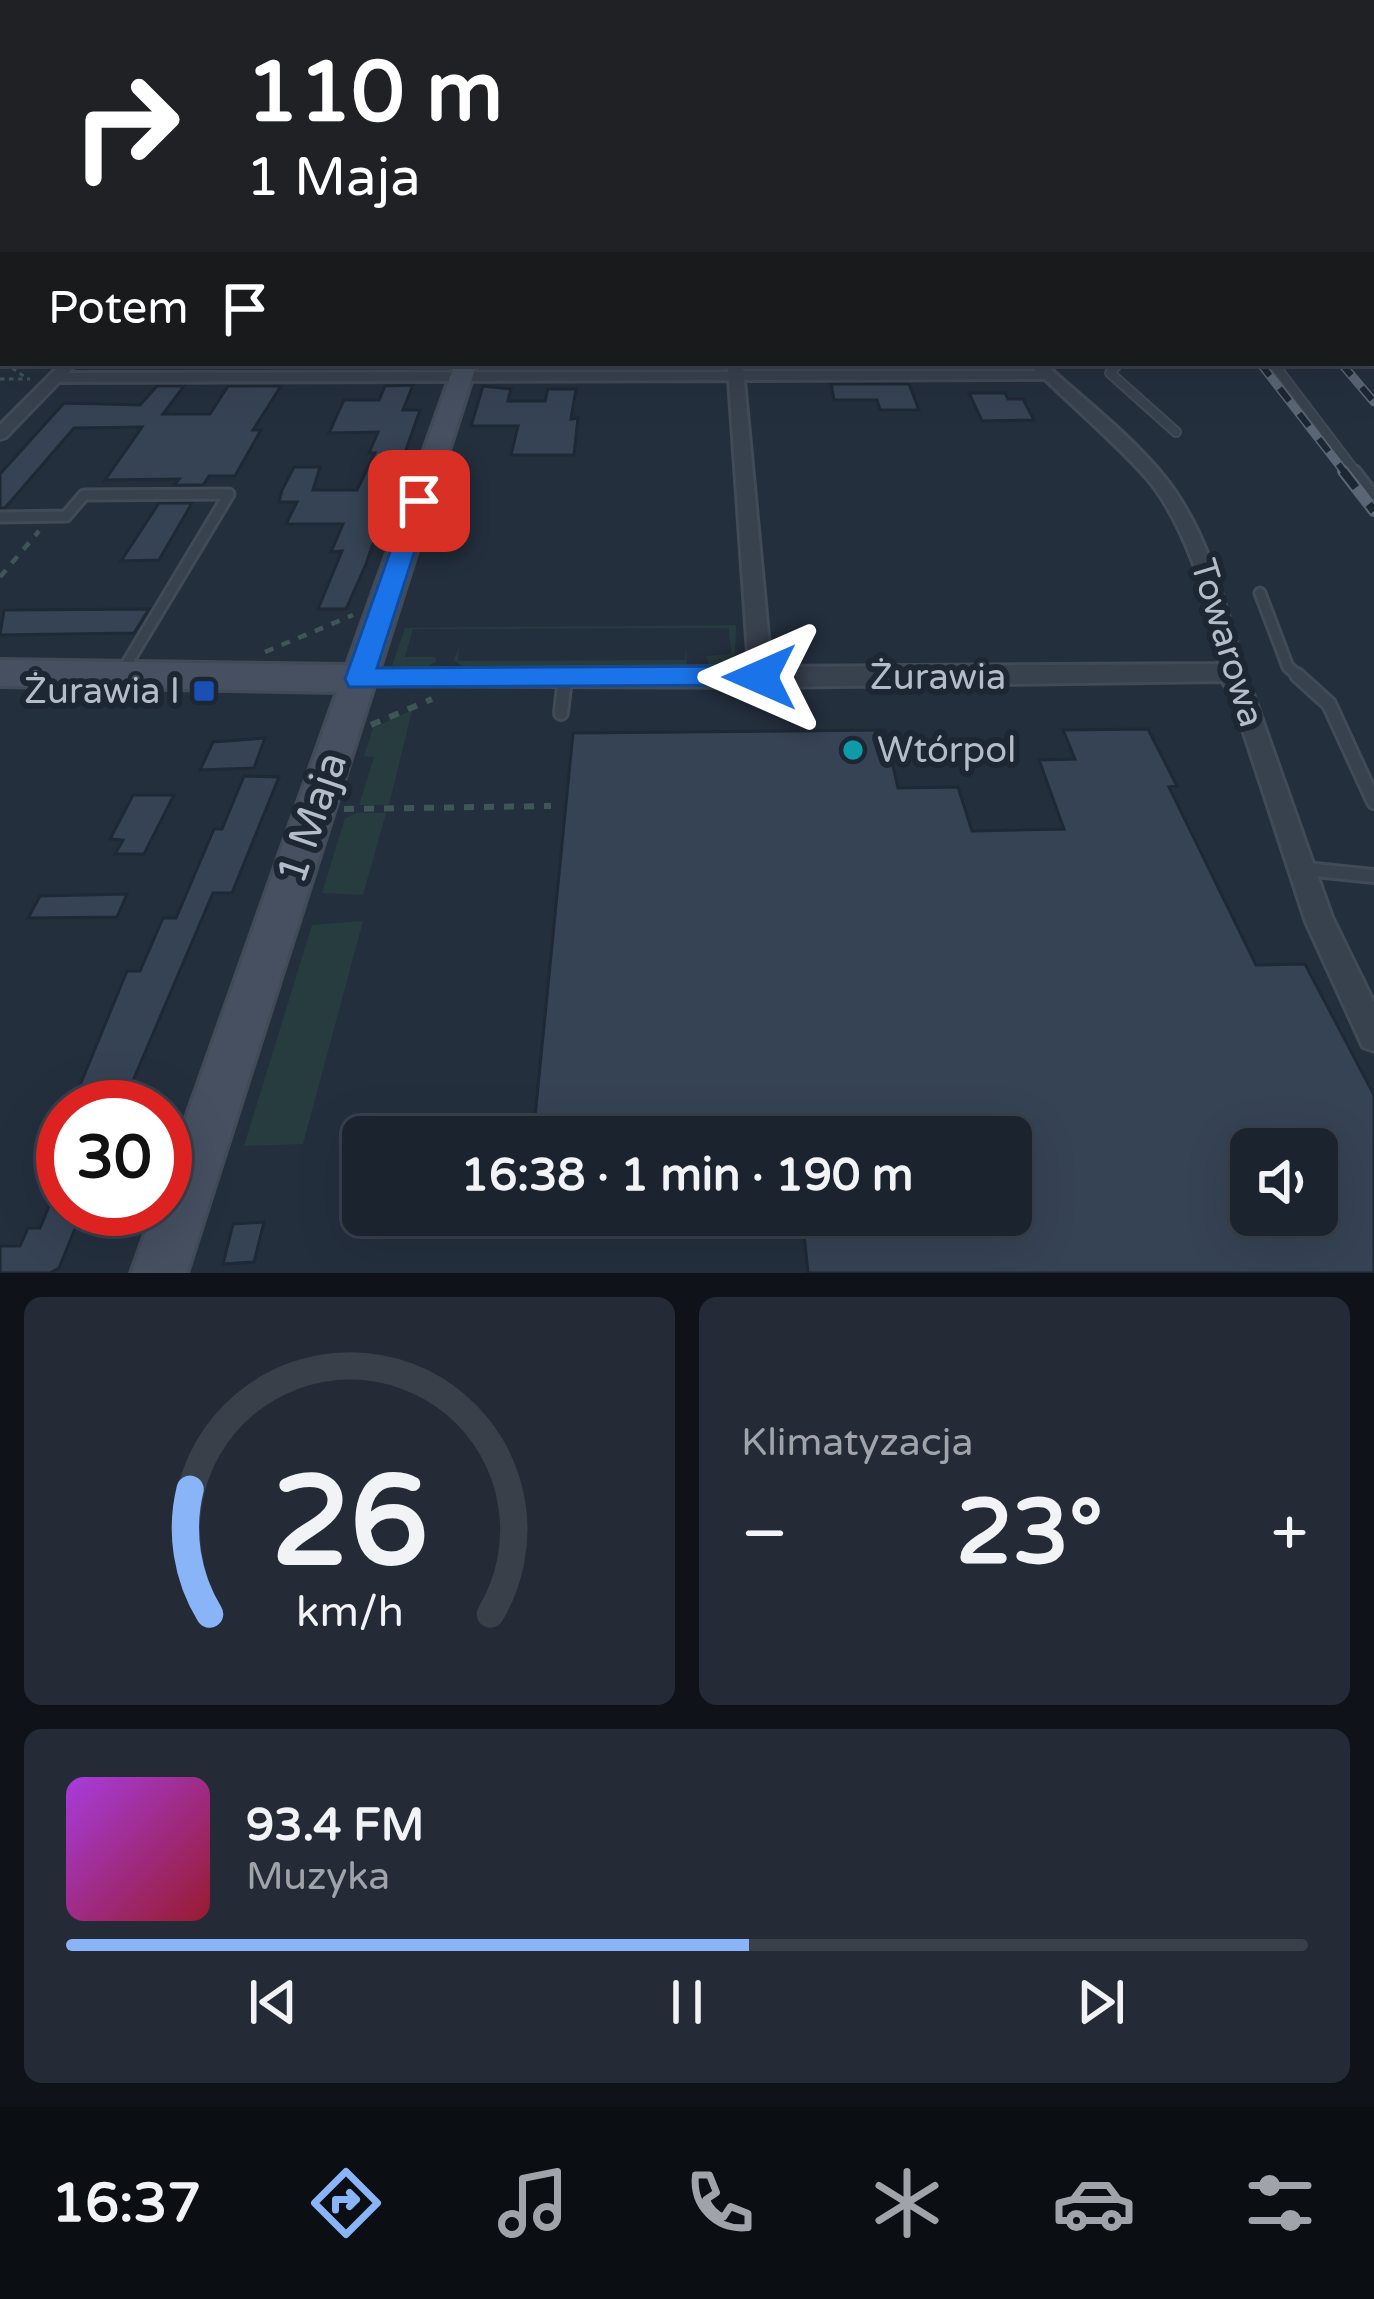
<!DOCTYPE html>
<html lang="pl">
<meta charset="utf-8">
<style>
body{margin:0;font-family:"Varela Round",sans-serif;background:#242b36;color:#f1f3f6;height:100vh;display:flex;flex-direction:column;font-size:45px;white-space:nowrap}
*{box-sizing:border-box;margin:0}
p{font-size:39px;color:#a0a4aa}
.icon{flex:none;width:66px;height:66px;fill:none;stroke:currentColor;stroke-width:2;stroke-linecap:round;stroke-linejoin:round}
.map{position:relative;height:1273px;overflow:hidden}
.drawer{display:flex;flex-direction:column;gap:24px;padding:24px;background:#0f1319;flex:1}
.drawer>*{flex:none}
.top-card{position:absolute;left:0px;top:0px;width:1374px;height:366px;box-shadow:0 12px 48px #0002,0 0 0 3px #39404a;background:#202124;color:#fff;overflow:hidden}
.tools{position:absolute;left:1230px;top:1128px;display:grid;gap:24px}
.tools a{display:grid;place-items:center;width:108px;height:108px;border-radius:18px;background:#1b232e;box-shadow:0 12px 48px #0002,0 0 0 3px #39404a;font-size:60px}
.speed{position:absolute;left:36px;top:1080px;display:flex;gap:24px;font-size:60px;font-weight:700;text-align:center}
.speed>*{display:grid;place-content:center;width:156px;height:156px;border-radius:50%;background:#1b232e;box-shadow:0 12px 48px #0002,0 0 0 3px #39404a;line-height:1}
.speed .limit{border:18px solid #d22;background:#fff;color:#111}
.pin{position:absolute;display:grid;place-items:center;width:102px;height:102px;color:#fff;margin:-51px;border-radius:24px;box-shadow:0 6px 18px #0006}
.me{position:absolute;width:132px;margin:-66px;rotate:270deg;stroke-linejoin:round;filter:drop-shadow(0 0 9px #0008)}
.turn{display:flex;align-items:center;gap:42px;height:252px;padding:0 48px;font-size:54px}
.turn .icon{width:156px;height:156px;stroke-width:2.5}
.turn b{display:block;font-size:84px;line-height:102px}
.then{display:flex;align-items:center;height:114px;padding:0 48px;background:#0003;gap:24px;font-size:45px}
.big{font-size:90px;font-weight:800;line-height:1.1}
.drawer .card{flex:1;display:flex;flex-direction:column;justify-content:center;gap:18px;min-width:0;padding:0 42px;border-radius:18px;background:#242b36}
.drawer .dial{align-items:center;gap:0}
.dial svg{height:312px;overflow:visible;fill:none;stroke:#39404a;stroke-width:7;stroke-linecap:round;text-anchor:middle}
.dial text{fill:#f1f3f6;stroke:none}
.song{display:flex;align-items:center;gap:36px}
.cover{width:144px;height:144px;border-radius:18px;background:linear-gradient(135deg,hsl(280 70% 55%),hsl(350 70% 35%))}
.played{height:12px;border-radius:6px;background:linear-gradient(90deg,#8ab4f8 55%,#39404a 55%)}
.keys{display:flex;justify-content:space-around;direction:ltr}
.heat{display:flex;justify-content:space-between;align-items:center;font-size:66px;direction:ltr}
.drawer .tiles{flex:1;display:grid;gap:24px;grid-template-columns:1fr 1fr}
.card:last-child{grid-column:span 2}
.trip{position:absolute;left:342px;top:1116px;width:690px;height:120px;border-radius:18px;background:#1b232e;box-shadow:0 12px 48px #0002,0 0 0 3px #39404a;font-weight:800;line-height:120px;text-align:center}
.tabs{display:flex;height:192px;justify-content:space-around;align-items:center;background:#0b0e12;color:#a0a4aa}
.tabs .icon{width:84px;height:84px}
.tabs .active{color:#8ab4f8}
.tabs b{font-size:54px;color:#f1f3f6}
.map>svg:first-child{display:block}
.green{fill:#263c3f}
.building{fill:#364354;stroke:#1f2835;stroke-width:3;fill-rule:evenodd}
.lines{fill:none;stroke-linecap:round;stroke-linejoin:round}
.lane-far2-casing{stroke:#414a57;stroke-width:12}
.lane-far1-casing{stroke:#414a57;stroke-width:15}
.lane-casing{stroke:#414a57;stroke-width:18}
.street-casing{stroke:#414a57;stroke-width:6}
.secondary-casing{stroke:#414a57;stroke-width:6}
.path-far2{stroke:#3f5557;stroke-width:3;stroke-dasharray:4.5 4.5;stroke-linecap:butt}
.path-far1{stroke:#3f5557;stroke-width:4.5;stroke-dasharray:9 9;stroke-linecap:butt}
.path{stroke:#3f5557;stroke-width:6;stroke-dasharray:10 10;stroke-linecap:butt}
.lane-far2{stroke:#38414e;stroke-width:8}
.lane-far1{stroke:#38414e;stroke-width:9}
.lane{stroke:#38414e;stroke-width:12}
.street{fill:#38414e;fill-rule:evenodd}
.secondary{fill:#465061;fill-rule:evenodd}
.rail-far1-casing{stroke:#5a6575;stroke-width:9}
.rail-casing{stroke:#5a6575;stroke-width:12}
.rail-far1{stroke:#1d2633;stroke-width:6;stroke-dasharray:16;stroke-linecap:butt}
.rail{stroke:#1d2633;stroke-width:8;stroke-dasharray:21;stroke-linecap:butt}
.route{fill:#1a73e8;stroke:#114b97;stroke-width:3}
.transit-dot{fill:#1a4fb4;stroke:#1d2633;stroke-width:4.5}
.culture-dot{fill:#0f9aa8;stroke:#1d2633;stroke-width:4.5}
.labels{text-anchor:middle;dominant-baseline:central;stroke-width:12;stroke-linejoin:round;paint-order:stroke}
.street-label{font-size:36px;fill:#b4bcc9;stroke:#1d2633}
.poi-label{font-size:36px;fill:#b4bcc9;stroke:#1d2633;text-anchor:end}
.near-street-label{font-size:42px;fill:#b4bcc9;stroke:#1d2633}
</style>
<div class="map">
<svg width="1374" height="1273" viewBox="0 0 1374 1273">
<rect width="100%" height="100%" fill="#242f3e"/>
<g class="green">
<path d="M736,625L735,655L719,668L709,664L706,656L731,654L729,628L413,629L405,657H435L436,661L424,669L392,666L405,628Z"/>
<path d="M686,646L687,663L676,668L466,669L454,660L459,647L458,661L685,660Z"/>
<path d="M412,710L389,805H359L374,757L364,756L373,728Z"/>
<path d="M357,813H386L363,895L322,893L345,818Z"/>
<path d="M363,921L303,1144L244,1146L312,925Z"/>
</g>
<g class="building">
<path d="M831,384H909L919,410H880L877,400H834Z"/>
<path d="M413,385L403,410H420L366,564L346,609H318L342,551L331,552L343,524H286L297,502H279L282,490L294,467H320L313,490H357L375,453H369L378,432L329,433L344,400H379L385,386Z"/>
<path d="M157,386H184L163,414H210L228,386H281L253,430H261L235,476H209L203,485H174L179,479L105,480L142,427L74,428L5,508H0V474L64,403L140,405Z"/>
<path d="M483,386L511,389L508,401H545L548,389H576L571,419L578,418L574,455H511L518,426H471Z"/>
<path d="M969,393H1005L1008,399H1023L1034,420L982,421Z"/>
<path d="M159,503H192L159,560L121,561Z"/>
<path d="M149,609L134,633L0,635L4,610Z"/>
<path d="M1148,729L1177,786L1169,787L1256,965L1305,964L1374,1095V1273H808L802,1215H1011V1137H533L573,733L885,730L898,788L958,787L972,831L1064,829L1039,760L1075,759L1063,730ZM1251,1149H1317V1215H1251Z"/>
<path d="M265,738L254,768L200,770L213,742Z"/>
<path d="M244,776L279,777L232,893H213L129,1090H78L127,971H140L163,918H176L214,829H222Z"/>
<path d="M133,795H174L144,854H115L123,840L110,839Z"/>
<path d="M127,894L117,917L28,918L40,896Z"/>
<path d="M63,1172V1209H83L59,1268L50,1273H0V1246H20L28,1228H40Z"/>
<path d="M264,1222L254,1262L223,1264L233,1224Z"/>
</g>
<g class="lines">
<g class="lane-far2-casing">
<g id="lane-far2">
<path d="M1119,363L1110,373L1176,432"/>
<path d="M1273,363L1357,474"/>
</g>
</g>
<g class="lane-far1-casing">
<g id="lane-far1">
<path d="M1355,471L1374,496"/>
<path d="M0,517L66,516L84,495L229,494L122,672"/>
<path d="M1260,593L1288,667L1301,678"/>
</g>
</g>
<g class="lane-casing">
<g id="lane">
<path d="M1297,675L1329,704L1374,802"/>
<path d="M561,713L565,678"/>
<path d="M1305,869L1374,876"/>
</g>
</g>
<g class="street-casing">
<g id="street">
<path d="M1371,188L1374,189V195L1371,194Z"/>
<rect x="0" y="198" width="3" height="6"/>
<path d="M3,249V258L0,259V250Z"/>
<path d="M62,363H77L68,373L728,372V363H742L743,371H1035V364H1045C1083,399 1128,433 1161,473C1206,527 1222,594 1241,660L1239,671L1253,694L1332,917L1374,1003V1051L1363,1047L1306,922L1232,696L1222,681L761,687L351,685L348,679L351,673L359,670L749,667L729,380L59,382L6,437L0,439V425ZM1045,379C1078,411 1114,442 1145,476C1182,517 1214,609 1219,664L771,667L744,380Z"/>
</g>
</g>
<g class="secondary-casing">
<path id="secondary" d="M455,363H477L187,1273H131L154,1209H165V1177L337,692L0,686V660L347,665Z"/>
</g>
<g class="path-far2">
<path d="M0,356L3,360"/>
<path d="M5,363L25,377"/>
<path d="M0,379H30"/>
</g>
<g class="path-far1">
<path d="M0,577L39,531"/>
<path d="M265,652L353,615"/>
</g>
<g class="path">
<path d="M371,725L432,699"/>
<path d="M344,809L551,806"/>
</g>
<use href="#lane-far2" class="lane-far2"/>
<use href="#lane-far1" class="lane-far1"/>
<use href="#lane" class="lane"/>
<use href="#street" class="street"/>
<use href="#secondary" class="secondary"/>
<g class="rail-far1-casing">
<g id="rail-far1">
<path d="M1260,363L1346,474"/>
<path d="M1341,363L1374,402"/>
</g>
</g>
<g class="rail-casing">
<path id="rail" d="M1343,471L1374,511"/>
</g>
<use href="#rail-far1" class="rail-far1"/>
<use href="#rail" class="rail"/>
</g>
<linearGradient id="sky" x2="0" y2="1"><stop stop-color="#141a22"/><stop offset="0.51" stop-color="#3f4d63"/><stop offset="1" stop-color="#3f4d63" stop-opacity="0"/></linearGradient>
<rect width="1374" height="367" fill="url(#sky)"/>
<path class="route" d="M419,494L431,501L377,668L760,666L771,669L775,677L771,685L349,687L345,679L408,501Z"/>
<rect class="transit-dot" x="192" y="679" width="24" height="24" rx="6"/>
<circle class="culture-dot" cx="853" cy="750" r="12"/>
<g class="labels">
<g class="street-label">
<text transform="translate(1227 643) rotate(73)">Towarowa</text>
<text x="938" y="677">Żurawia</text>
</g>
<g class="poi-label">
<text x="180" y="691">Żurawia I</text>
<text x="877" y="750" text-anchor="start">Wtórpol</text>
</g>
<g class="near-street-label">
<text transform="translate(312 818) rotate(-71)">1 Maja</text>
</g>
</g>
</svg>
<div class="tools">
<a><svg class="icon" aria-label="sound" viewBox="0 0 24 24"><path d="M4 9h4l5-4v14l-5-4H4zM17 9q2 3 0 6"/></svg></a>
</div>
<div class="speed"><div class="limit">30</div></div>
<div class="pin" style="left:419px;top:501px;background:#d93025"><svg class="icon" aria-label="arrive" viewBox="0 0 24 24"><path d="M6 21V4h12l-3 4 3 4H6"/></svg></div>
<svg class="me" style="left:760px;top:677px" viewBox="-20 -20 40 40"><path d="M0-17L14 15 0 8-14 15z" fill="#1a73e8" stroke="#fff" stroke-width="4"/></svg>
<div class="trip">16:38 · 1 min · 190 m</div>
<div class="top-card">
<div class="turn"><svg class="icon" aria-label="right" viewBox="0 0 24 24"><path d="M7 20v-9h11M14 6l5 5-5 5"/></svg><div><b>110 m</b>1 Maja</div></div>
<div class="then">Potem<svg class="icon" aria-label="arrive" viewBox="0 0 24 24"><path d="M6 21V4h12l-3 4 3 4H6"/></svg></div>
</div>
</div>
<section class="drawer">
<div class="tiles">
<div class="card dial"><svg viewBox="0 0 100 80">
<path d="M14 69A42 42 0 1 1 86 69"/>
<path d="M14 69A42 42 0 0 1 9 37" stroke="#8ab4f8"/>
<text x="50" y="56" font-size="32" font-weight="700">26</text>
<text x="50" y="72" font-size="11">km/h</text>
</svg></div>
<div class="card"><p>Klimatyzacja</p>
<div class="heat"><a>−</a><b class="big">23°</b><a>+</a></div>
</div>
<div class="card">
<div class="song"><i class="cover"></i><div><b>93.4 FM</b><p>Muzyka</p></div></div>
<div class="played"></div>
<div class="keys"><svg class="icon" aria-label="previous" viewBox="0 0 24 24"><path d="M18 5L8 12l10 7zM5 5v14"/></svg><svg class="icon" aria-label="pause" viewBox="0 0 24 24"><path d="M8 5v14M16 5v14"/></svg><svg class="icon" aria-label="next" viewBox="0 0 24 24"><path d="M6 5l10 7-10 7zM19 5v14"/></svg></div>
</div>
</div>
</section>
<nav class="tabs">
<b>16:37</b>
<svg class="icon active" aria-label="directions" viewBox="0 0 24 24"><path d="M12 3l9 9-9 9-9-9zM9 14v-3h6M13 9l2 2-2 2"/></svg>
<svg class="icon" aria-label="music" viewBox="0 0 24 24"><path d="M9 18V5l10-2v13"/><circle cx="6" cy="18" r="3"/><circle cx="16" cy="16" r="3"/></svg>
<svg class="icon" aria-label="phone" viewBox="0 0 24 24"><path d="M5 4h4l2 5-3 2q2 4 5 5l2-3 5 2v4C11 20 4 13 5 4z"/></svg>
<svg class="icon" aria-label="climate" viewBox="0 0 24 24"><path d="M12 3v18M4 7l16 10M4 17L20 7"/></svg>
<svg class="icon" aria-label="car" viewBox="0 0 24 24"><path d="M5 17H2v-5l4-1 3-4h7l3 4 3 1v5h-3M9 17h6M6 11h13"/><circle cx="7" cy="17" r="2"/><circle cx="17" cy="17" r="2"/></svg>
<svg class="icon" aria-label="filters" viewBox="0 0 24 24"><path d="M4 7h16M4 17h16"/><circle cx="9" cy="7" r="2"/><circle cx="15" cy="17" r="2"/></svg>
</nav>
